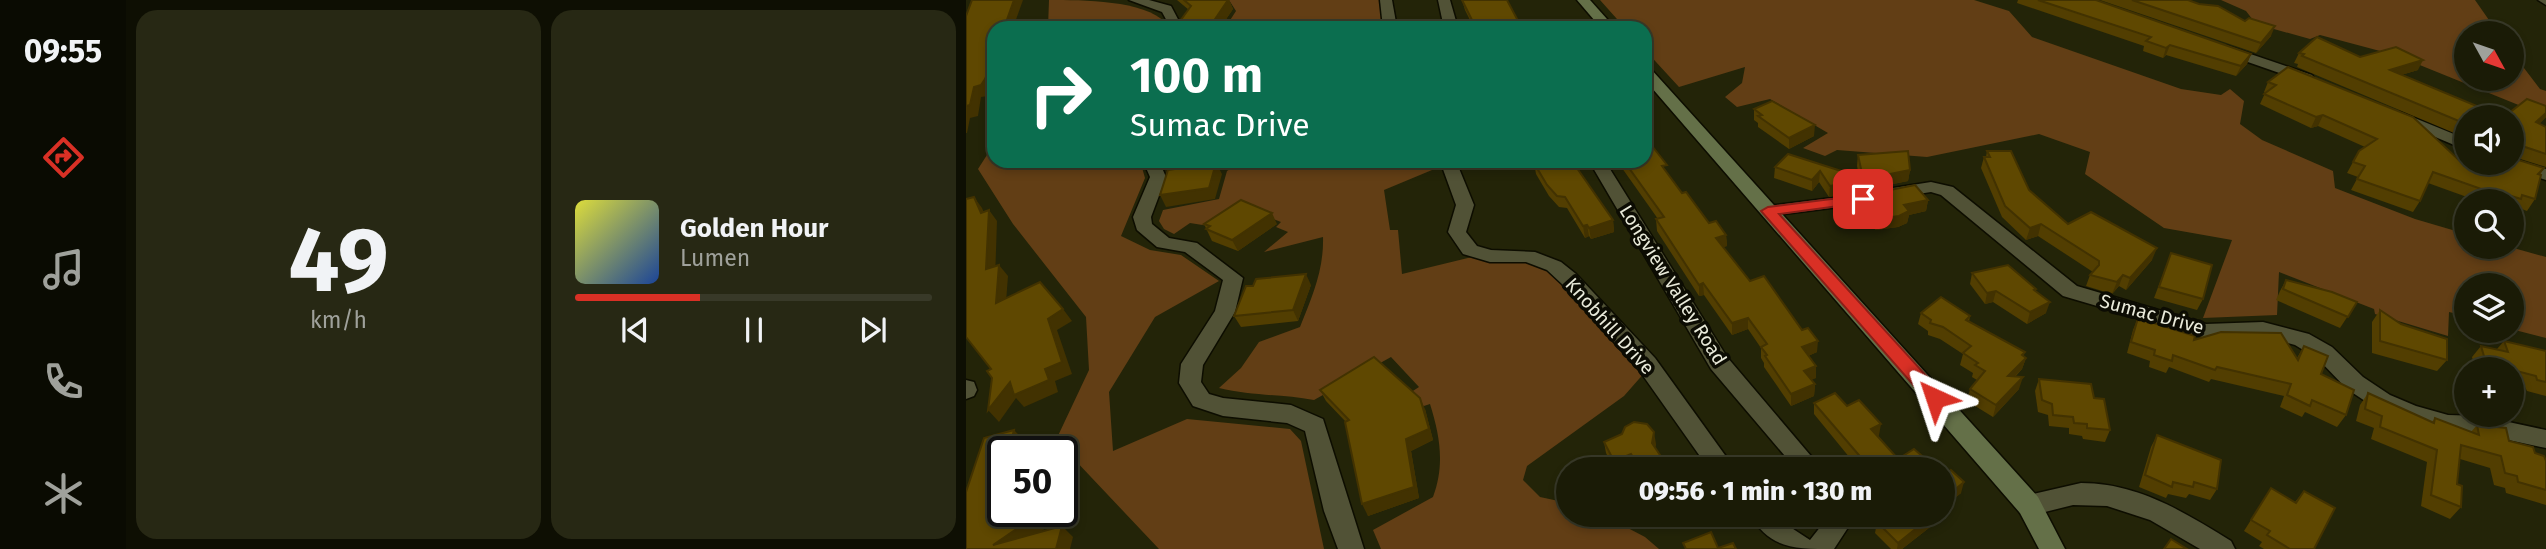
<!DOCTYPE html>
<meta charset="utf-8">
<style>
body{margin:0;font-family:"Fira Sans",sans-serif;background:#272814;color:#f1f3f6;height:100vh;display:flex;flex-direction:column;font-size:26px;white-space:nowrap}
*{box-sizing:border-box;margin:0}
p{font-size:23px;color:#9fa19b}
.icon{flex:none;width:38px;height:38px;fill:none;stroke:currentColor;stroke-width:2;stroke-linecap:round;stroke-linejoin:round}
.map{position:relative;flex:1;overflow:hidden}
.side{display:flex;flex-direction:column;gap:10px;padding:10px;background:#0e0f03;width:840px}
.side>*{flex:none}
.banner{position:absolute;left:21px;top:21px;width:665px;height:147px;border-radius:21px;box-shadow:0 4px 10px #0003,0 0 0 2px #383928;background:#0b6e4f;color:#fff;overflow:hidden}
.needle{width:46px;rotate:130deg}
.controls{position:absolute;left:1488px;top:21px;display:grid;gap:14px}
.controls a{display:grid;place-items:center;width:70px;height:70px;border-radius:50%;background:#1a1b06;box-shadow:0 4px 10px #0003,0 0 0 2px #383928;font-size:35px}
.speed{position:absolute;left:21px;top:436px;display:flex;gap:14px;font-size:35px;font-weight:700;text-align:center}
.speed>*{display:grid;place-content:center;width:91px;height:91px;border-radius:50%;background:#1a1b06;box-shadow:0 4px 10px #0003,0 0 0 2px #383928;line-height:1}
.speed .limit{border:4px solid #111;border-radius:10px;background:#fff;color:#111}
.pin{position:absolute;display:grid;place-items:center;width:60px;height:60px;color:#fff;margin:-30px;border-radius:14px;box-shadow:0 4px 10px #0006}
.me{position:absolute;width:77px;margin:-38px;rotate:318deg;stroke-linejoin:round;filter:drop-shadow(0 0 5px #0008)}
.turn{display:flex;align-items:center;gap:24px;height:147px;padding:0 28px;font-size:32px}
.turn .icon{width:91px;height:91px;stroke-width:2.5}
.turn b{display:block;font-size:49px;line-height:60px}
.side .tile{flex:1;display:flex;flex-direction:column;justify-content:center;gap:10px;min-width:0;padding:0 24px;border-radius:21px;background:#272814}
.side .dial{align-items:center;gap:0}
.dial b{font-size:91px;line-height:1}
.song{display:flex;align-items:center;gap:21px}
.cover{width:84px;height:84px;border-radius:10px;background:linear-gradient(135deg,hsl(60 70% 55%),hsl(220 70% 35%))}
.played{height:7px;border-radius:4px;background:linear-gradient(90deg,#d93025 35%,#383928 35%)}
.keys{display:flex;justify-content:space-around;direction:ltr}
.side .tiles{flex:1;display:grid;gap:10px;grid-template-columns:repeat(2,1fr)}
.trip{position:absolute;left:590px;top:457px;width:399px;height:70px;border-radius:35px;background:#1a1b06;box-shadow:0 4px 10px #0003,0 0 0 2px #383928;font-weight:800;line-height:70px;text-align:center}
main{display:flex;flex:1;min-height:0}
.dock{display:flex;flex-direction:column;width:126px;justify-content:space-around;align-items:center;background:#0a0b02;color:#9fa19b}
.dock .icon{width:49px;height:49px}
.dock .active{color:#d93025}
.dock b{font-size:32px;color:#f1f3f6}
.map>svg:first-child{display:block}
.green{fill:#623e15}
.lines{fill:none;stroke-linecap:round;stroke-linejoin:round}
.minor-casing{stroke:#0d0d00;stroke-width:3}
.secondary-casing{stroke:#0d0d00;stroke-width:3}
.minor{fill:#515236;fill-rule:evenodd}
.secondary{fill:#647048;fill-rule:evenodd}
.wall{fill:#523e01}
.shaded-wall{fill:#423201}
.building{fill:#5f4801;stroke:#423201;stroke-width:2}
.route{fill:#d93025;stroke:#8d1f18;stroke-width:2}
.labels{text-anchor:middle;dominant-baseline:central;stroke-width:7;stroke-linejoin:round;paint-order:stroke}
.street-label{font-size:19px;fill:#e9eada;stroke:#0c0c03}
</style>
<main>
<nav class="dock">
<b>09:55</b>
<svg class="icon active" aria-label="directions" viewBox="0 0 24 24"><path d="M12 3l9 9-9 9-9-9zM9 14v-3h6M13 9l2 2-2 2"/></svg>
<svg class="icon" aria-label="music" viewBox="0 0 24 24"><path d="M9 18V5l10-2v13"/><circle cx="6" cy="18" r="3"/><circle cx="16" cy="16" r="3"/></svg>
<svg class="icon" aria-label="phone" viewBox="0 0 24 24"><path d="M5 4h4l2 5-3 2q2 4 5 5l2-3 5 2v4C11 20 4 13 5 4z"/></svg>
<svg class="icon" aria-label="climate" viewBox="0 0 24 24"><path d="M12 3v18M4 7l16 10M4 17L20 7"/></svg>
</nav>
<section class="side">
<div class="tiles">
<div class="tile dial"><b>49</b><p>km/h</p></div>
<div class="tile">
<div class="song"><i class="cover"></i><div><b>Golden Hour</b><p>Lumen</p></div></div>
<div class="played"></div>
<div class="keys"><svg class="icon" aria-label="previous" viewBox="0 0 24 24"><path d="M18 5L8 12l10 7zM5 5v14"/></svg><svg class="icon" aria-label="pause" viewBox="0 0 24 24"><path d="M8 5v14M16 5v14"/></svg><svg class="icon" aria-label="next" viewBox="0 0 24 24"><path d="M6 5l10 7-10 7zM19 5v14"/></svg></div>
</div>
</div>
</section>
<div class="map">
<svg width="1580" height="549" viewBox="0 0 1580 549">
<rect width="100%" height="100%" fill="#232408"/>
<g class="green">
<path d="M83,0C117,0 178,0 200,23L195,28H82Z"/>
<path d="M263,0H416L418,28H259L270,11Z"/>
<path d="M634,0H1008L1043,11L1066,37L1215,89L1255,95L1264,89L1278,101L1274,124L1296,140L1367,171L1369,188L1449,219L1500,234V247H1544L1580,257V338L1545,329V285H1500V316L1483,312L1482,336L1409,314L1408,309L1313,272L1311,315L1237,318L1266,240L1198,228L1119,174L1124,152L1073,134L961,157L871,150L859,156L837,148L862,133L804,99L771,107L759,97L776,83L779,67L713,87L679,50V28H659Z"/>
<path d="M1255,0H1509L1532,33H1500V79H1545V51L1574,89L1580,91V116L1429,55L1354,35L1344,39L1290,24L1280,11Z"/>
<path d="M28,144V161H165L175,164L179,178L155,236L184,250L215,255L253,281L189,317L143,392L147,451L221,419L324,429L335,441L358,549H193L90,440L123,370L120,317L47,224L12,169Z"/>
<path d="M276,161H477L478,165L418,190L424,230H432L436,274L506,257L565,263L583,268L680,371L658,396L561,466L557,480L574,497L602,503V514L637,515L679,537L693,549H415L407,530L467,497C479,465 474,436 464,404L388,429L453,387L425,357L348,400C316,394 285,396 253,388L275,368L293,342L334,327C346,297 358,270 357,237L298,252L322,232L310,227L315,222L281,209L249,227L224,223L208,234L198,229L193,221L197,210L253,199L261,171Z"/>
</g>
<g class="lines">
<g class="minor-casing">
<g id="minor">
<path d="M163,0H183L205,6L214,23L212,28H198L202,23L196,12Z"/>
<path d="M414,0H426L431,28H417Z"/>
<path d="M472,0H484L492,28H478Z"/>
<path d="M1572,0H1580V5Z"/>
<path d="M1261,46L1346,75L1348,78L1346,81H1336L1256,53L1254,50Z"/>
<path d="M1434,112L1500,139V150L1429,120V114Z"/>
<path d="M1545,158L1580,169V180L1539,166L1537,163H1545Z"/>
<path d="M177,161H193L200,177L185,217L186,224L203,238L231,243L277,278L269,312L237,365L235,382L243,394L257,398L325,405L357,419L398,549H372L358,511L339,431L321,423L257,416L227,406L213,383L215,364L249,311L257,280L219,252L191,247L171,230L167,217L184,177Z"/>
<path d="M474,161H490L508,205L500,232L511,246L525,250L569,252L595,262L610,274L689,358L769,469H743L673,370L596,284L581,270L560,262H524L497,254L482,232L490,205Z"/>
<path d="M623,161H639L761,357L856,469H830L745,369Z"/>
<path d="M965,182L987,187L1111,286L1240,324L1297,322L1343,334L1366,347L1397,377L1424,395L1450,406L1482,415L1515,416L1580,430V448L1515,434L1482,433L1437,420L1408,407L1381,389L1352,359L1329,345L1297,336L1240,338L1097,296L975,195L965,192L927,198L918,193L927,188Z"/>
<path d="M898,194L907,199L904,203L802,216L793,211L802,206Z"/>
<path d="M0,380L8,382L11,390L8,396L0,399Z"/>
<path d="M1115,483C1172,483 1218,512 1265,541L1269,549H1234L1184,520L1141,506L1107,505L1063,516L1054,513L1051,505L1054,497Z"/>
<path d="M784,514H812L821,525L844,540L859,521L857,514H882L885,523L868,549C829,549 803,549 784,514Z"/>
</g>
</g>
<g class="secondary-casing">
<g id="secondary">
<path d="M611,0H624L649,28H635Z"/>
<path d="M679,67L684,68L1072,497L1099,549H1073L1054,513L679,80Z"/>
</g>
</g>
<use href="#minor" class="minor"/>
<use href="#secondary" class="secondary"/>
</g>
<g class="wall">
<path d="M211,0H263L267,9L254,28H209L223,10Z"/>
<path d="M496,0L551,19L559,28H508L499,10Z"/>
<path d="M1052,0H1130L1285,54L1281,64L1270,76L1200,55L1197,58L1177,51L1178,46L1051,3Z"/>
<path d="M1134,0H1222L1233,4L1305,36L1290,53Z"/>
<path d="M1333,53L1394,57L1452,70L1435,75L1500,117V138L1331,67L1332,64L1328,63Z"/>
<path d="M1302,82L1496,163H1545V117L1580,106V117L1573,124L1580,127V167L1545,156L1546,158L1578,168L1574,175L1569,199L1561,211L1550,207L1547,210H1545V201H1512L1462,183L1454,201L1447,212L1385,190L1392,177L1381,173L1393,151L1399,147L1352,126L1345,128L1294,104L1299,93L1298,92Z"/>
<path d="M788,109L848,136L823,149L792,127V123L788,120Z"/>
<path d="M1021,151L1063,190L1102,224L1186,260L1160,290L1153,286L1146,294L1120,286L1124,275L1127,272L1072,236L1060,240L1036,217L1015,168L1018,157H1020Z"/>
<path d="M822,154L893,176L891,166L892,155L944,170L942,181L863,197L853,182L846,191L808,178L809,167Z"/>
<path d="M651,161H679L701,173L716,193L743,223L760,235L761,246L757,247L784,281L851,352L842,356L850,378L845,379L849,384L848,396L825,406L798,367V363L795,358V348L782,329L766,335L738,295L733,296L691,231L690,219H692Z"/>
<path d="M568,163L612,169L647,220L648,232L625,239L623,236L619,238L601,208L593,207L583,196L570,174Z"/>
<path d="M874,200H962L960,211L943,215L941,223L932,227L910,230L904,225L886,229L873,211Z"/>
<path d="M238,224H311L272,251L246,241Z"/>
<path d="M1205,253L1237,299L1231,310L1188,298Z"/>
<path d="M1006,273L1070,292L1080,313L1061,324L1027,302L1019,304L1004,284Z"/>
<path d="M1320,280L1391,302L1374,328L1310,300L1314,291Z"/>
<path d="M345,285L332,321L275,327L268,316L287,286Z"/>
<path d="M1414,310L1481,360L1471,371L1406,353V322Z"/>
<path d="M955,313L1004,316L1003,322L1060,358L1056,369L1049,377L1053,389L1027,417L1001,401L1004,389L1011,380L1006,377L1007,373L994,365L997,354L974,339L962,335V331L952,324Z"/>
<path d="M1172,318L1228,340L1331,358L1338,346L1380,415L1371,427L1339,412L1336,417L1314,407L1318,396L1245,379L1243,382L1203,367L1200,373L1183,367L1184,361L1161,353L1167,330Z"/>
<path d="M1538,341L1580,351V396L1561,391L1559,387L1545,384V369H1509L1506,357L1515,346L1531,349Z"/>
<path d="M1073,379L1128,398L1144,430L1139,442L1117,439L1116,436L1103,434V428L1083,426L1082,415L1072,412L1069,391Z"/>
<path d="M354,390L459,409L467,440L445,451L453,498L402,516L379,421L360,401Z"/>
<path d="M1402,393L1466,422L1469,418L1505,432L1511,425L1569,453L1580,461V505L1540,493L1539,488L1528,485L1524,468L1494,459L1491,484L1495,507L1484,519L1455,506L1461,462L1405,439L1408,428L1390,421L1394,405Z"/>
<path d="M848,403L881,406L913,435L912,436L932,459L971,469H893L848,414Z"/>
<path d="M1191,435L1251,489L1244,500L1223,494L1220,498L1202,494L1200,498L1173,487L1185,447Z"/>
<path d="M638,442L690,444L689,447L696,458L697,469H669L667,465L658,469H648L640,453Z"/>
<path d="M976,474L995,493L984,502L982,513L936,549H925L909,533L911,522Z"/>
<path d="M1305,488L1329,502L1338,491L1348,549H1298L1293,546L1296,542L1278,531Z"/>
</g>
<g class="shaded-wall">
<path d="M48,0H57L47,28H38Z"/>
<path d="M262,0H263L267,9L254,28H243Z"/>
<path d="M1309,26L1305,36L1290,53L1295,43Z"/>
<path d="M1204,45L1200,55L1197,58L1200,48Z"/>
<path d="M1285,54L1281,64L1270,76L1275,66Z"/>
<path d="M28,56V83L22,96L15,97L12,116L4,118L1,133H0V106L8,87Z"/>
<path d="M1457,60L1452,70L1418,80L1424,70Z"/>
<path d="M1580,113V117L1578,119L1562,133L1570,122Z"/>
<path d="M1357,115L1352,126L1345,128L1350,117Z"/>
<path d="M849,125L848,136L823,149V138Z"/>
<path d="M250,163L256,174L249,199L200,207L194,195Z"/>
<path d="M944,170L942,181L863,197L864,186Z"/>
<path d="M854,171L853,182L846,191V180Z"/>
<path d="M8,197L16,208L22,222L23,210L31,221L29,280L20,269L15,213Z"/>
<path d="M962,200L960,211L943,215L941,223L932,227L910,230L912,219L938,205Z"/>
<path d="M306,213L311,224L272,251L266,240Z"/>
<path d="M906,214L904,225L886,229L888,218Z"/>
<path d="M647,220L648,232L625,239L623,228Z"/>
<path d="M1075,224L1072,236L1060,240L1064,228Z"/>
<path d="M621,225L623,236L619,238L617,226Z"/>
<path d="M760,235L761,246L751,249L750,238Z"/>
<path d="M1191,248L1186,260L1160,290L1164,278Z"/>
<path d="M33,265L42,276L39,315L30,303Z"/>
<path d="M340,274L345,285L332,321L327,310Z"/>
<path d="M1157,275L1153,286L1146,294L1151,282Z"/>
<path d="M737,283L738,295L733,296V285Z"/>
<path d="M1030,291L1027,302L1019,304L1021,293Z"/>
<path d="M1084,302L1080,313L1061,324L1064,312Z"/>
<path d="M97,309L106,321L91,330L106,374L89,381L92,392L58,407L50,398L33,422L22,410L44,382L79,369L82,319Z"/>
<path d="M782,318V329L766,335V323Z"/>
<path d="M852,341L851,352L835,359L836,347Z"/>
<path d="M1059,352L1056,361L1060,358L1056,369L1038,387L1042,376Z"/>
<path d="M850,366V378L838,383V371Z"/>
<path d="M1057,377L1053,389L1027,417L1030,405Z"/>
<path d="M849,384L848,396L825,406V394Z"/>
<path d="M454,398L459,409L467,440L445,451L453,498L402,516L396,504L440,439Z"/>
<path d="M915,424L913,435L904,440L905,429Z"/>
<path d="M48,430L65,448L64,452H50L46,438Z"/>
<path d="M688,432L690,444L688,454L686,443Z"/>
<path d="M665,454L667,465L658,469H650L648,461Z"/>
<path d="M696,458L697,469H674V468Z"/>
<path d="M998,482L995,493L984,502L982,513L936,549H931L932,543L968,514H976V508L980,497Z"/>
<path d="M96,499L106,510L50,549L27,545L77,511H96Z"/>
<path d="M96,526L107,537L104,549H90Z"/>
</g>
<g class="building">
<path d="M6,0H48L38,28H28V56L19,79L15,85L8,87L4,105L0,106V16Z"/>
<path d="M218,0H262L243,28H209L225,6Z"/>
<path d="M496,0H541L551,19L559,28H516L507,22Z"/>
<path d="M1072,0H1130L1285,54L1275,66L1204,45L1200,48L1180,41L1185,37Z"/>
<path d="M1166,0H1222L1233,4L1252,6L1279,21L1283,18L1309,26L1295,43Z"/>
<path d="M1351,37L1394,57L1430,47L1457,60L1424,70L1537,117H1500V124L1336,56L1338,54L1333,53Z"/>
<path d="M1322,67L1447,117L1496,163L1500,160V163H1545V156L1546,158L1578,168L1572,174L1575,175L1569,199L1556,195L1555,199L1539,194L1538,197L1467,172L1454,201L1391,179L1399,166L1387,162L1393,151L1411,139L1357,115L1350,117L1298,94L1310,85L1302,82Z"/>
<path d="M1561,99L1580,106V113L1570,122L1580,127V154L1553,145L1550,149L1545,150V117H1538Z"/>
<path d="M806,101L849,125L823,138L792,116L796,115L788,109Z"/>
<path d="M679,137L701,165L696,166L716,193L720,192L743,223L750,221L760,235L750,238L784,281L798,276L836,330L842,328L852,341L836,347L850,366L838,371L849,384L825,394L799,356L801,355L795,347L801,344L782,318L766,323L737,283L733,285L690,219L698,217L658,161H679Z"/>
<path d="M942,151L944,170L864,186L854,171L846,180L809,167L822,154L897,178L892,155Z"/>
<path d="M1021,151H1045L1063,190L1102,224L1125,212L1191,248L1164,278L1157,275L1151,282L1124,275L1133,265V261L1075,224L1064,228L1039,206L1018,157H1024Z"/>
<path d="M574,161H606L647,220L623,228L621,225L617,226L599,197L591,196L581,185L568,163Z"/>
<path d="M250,163L243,188L194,195L202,170Z"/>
<path d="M949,185L962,200L938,205L943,211L933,216L912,219L906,214L888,218L874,200Z"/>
<path d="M8,197L15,213L23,210L20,269L33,265L30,303L74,282L97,309L82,319L96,362L79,369L83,380L48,395L44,382L22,410L26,378L21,371L25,369L0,337V199Z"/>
<path d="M275,200L306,213L266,240L240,229L244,226L238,224Z"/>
<path d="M1205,253L1246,265L1237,299L1193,287Z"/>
<path d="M1042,265L1070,289L1068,290L1084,302L1064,312L1030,291L1021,293L1006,273Z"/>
<path d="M340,274L327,310L268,316L280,286H287L290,279Z"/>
<path d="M1320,280L1366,292L1391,302L1382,317L1317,289Z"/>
<path d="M975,297L1004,316L1000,320L1059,352L1056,355L1060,358L1042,376L1057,377L1030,405L1004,389L1019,371L1009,365L1012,363L997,353L1005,346L977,327L964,323L965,320L955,313Z"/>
<path d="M1414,310L1435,324L1481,339V360L1414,341Z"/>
<path d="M1172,318L1229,336L1228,340L1255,332L1315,333L1332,360L1338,346L1362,356L1355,374L1388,390L1380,415L1346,400L1344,406L1321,395L1325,384L1251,367L1249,370L1207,355L1206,361L1188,355L1189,350L1165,342Z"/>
<path d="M1538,341L1580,351V382L1571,380L1570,376L1520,363L1515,346L1542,352Z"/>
<path d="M408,357L454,398L463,429L440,439L448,487L396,504L379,422L383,420L354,390Z"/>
<path d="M1073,379L1125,384L1128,398L1138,399L1144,430L1121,428V424L1108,423L1107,417L1087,415L1086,404L1076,400Z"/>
<path d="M869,393L881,406L893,400L915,424L905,429L932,459L948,449L971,469H910L903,462L898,461L848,403Z"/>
<path d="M1402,393L1468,423L1469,418L1513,435L1511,425L1540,428L1543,441L1567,447L1569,453L1578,456L1580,461V490L1552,482L1551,476L1539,473L1535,456L1495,445L1491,484L1496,486L1495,507L1465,495L1471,450L1414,427L1416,416L1399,409Z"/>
<path d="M668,422L681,424L688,432L686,443L696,458L674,468L665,454L648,461L638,442L656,434L659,427Z"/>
<path d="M48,430L46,438L55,436L50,452H37V496L35,503L37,502V511H77L27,545L96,526L90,549H0V492L18,438Z"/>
<path d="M1191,435L1255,460L1251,489L1228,482L1227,487L1207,482L1206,487L1179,475Z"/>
<path d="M985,470L998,482L980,497L985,502L976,508V474L979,476Z"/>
<path d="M1305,488L1330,503L1338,491L1369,508L1348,549H1324L1301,535L1304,531L1285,520Z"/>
<path d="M921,514H968L932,543L911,522Z"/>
<path d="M745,532L752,548L767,543L770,549H720L717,543Z"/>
<path d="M1205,539L1221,549H1198Z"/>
</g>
<path class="route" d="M897,195L904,199L902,202L813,214L976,393L979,398L976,403H963L795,211L802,207Z"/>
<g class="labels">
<g class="street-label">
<text transform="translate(707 285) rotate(58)">Longview Valley Road</text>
<text transform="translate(1186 314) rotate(15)">Sumac Drive</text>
<text transform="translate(644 326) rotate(48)">Knobhill Drive</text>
</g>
</g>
</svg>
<div class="controls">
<a><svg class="needle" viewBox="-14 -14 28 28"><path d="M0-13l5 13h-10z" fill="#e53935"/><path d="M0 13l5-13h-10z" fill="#9fa19b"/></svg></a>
<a><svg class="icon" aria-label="sound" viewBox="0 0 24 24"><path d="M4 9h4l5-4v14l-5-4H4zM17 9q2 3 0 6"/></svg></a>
<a><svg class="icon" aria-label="search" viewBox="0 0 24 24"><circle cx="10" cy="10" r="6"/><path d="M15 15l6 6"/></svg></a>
<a><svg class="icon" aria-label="layers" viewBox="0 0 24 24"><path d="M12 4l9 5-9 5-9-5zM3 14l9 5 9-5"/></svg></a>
<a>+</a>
</div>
<div class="speed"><div class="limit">50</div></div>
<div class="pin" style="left:897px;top:199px;background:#d93025"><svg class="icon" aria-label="arrive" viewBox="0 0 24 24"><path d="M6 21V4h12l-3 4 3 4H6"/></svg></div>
<svg class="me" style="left:969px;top:398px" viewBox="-20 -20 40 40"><path d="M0-17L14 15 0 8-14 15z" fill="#d93025" stroke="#fff" stroke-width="4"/></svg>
<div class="trip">09:56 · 1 min · 130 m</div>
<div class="banner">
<div class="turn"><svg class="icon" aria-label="right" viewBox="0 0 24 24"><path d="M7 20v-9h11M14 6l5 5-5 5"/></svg><div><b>100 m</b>Sumac Drive</div></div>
</div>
</div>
</main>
